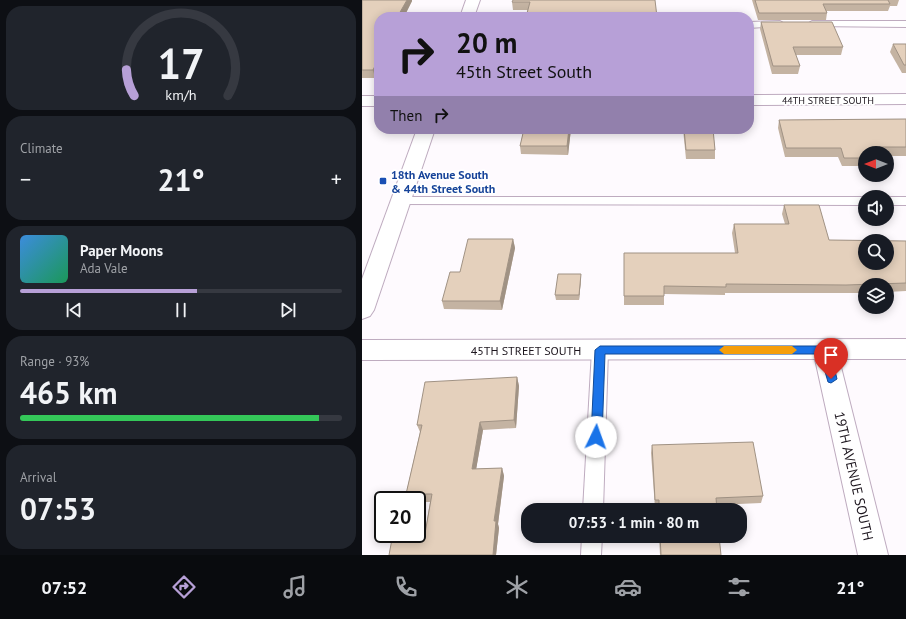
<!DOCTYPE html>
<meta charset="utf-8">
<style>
body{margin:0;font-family:"PT Sans",sans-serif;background:#20242c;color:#f1f3f6;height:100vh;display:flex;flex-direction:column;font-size:15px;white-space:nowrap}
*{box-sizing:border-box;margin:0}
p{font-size:13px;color:#9ea1a6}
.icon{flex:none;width:22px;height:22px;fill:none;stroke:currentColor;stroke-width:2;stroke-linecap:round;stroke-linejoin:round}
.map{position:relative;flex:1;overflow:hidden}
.side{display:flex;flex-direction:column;gap:6px;padding:6px;background:#0d0f14;width:362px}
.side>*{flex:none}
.banner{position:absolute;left:12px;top:12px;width:380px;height:122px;border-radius:16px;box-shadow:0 2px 10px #0003;background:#b7a0d7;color:#111;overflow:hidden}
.needle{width:26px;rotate:270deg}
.controls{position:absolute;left:496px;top:146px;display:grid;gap:8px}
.controls a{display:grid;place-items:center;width:36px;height:36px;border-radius:50%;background:#171b24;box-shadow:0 2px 10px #0003;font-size:20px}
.speed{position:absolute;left:12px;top:491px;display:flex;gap:8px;font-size:20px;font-weight:700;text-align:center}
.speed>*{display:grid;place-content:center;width:52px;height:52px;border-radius:50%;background:#171b24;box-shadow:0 2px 10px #0003;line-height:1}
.speed .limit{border:2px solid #111;border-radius:6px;background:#fff;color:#111}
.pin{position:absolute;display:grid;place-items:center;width:34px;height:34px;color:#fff;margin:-41px -17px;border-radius:50% 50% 50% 0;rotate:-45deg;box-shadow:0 0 4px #0007}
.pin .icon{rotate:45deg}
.me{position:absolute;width:44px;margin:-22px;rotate:3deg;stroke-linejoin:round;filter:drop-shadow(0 0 3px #0008)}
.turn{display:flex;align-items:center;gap:14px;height:84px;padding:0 16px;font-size:18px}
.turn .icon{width:52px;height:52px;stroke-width:2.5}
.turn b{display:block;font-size:28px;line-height:34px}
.then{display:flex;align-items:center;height:38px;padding:0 16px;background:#0003;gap:8px;font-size:15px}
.big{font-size:30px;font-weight:700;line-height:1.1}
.side .card{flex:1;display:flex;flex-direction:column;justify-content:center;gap:6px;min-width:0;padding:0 14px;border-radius:16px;background:#20242c}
.side .dial{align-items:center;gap:0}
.dial svg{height:104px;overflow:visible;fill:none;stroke:#363941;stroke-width:7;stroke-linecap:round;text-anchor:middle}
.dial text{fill:#f1f3f6;stroke:none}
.song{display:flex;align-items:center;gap:12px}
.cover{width:48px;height:48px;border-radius:6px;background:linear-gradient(135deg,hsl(210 70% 55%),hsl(150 70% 35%))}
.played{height:4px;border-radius:2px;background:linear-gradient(90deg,#b7a0d7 55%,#363941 55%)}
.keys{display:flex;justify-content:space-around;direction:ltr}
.heat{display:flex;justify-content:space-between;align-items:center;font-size:22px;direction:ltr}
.charge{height:6px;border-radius:3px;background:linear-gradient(90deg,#34c759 93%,#363941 0)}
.trip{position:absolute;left:159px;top:503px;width:226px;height:40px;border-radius:16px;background:#171b24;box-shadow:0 2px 10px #0003;font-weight:700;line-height:40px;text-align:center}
.tabs{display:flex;height:64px;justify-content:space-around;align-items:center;background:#090b0e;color:#9ea1a6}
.tabs .icon{width:28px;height:28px}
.tabs .active{color:#b7a0d7}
.tabs b{font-size:18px;color:#f1f3f6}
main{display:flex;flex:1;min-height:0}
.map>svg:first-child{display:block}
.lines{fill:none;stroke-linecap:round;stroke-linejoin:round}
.lane-casing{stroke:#beabbf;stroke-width:2}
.street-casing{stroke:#beabbf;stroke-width:2}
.secondary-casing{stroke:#beabbf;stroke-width:2}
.lane{fill:#fff;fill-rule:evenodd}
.street{fill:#fff;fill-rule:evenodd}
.secondary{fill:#fff;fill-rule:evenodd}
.wall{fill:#c4b3a2}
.shaded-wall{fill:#a09284}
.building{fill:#e4d0bc;stroke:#a09284;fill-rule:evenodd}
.route{fill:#1a73e8;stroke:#114b97}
.slow{fill:#f59e0b}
.transit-dot{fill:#1a4fb4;stroke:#fff;stroke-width:1.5}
.labels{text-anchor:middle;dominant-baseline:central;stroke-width:3.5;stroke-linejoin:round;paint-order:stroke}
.far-street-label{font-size:10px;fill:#1c151d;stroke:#fff}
.transit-label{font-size:12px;font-weight:bold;fill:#164399;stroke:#fff;text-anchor:start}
.street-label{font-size:12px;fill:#1c151d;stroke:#fff}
.near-street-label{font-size:14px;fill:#1c151d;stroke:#fff}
</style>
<main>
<section class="side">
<div class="card dial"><svg viewBox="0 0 100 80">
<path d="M14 69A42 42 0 1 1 86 69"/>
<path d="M14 69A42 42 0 0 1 8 49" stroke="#b7a0d7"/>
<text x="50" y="56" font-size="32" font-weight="700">17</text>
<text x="50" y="72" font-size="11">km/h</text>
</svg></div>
<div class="card"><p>Climate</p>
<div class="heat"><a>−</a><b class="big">21°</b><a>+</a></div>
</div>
<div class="card">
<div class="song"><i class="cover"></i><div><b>Paper Moons</b><p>Ada Vale</p></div></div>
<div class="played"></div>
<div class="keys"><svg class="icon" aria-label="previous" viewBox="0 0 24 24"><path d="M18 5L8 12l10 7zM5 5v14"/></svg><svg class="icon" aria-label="pause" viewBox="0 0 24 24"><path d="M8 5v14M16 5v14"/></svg><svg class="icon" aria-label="next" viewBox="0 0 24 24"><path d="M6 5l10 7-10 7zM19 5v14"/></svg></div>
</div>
<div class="card"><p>Range · 93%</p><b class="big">465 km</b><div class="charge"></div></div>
<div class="card"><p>Arrival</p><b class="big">07:53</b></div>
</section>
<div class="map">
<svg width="544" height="555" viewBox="0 0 544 555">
<rect width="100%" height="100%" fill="#fefafe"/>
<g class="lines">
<g class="lane-casing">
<g id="lane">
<path d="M418,21L423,24L421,26L387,28V22Z"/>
<path d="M450,21H544V27L447,26L445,24Z"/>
<path d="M38,197H504L503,205L33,204L31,201L33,198Z"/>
<path d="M524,197H544V205H525Z"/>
<path d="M238,343L244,345L246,350L241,510H221L230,350L232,345Z"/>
<path d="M220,536H240L239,555H219Z"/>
</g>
</g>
<g class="street-casing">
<g id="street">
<path d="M544,94V104L387,105V95Z"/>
<rect x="0" y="96" width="17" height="10"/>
<path d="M544,339V359H477L526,555H496L453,359L0,360V340Z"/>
</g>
</g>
<g class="secondary-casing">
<g id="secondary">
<path d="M104,0H118L112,17H98Z"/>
<path d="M55,129H73L12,310L8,316L0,319V279Z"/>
</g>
</g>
<use href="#lane" class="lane"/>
<use href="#street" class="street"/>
<use href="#secondary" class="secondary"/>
</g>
<g class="wall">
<path d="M0,0H50V1L42,17H17L13,78H0Z"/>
<path d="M293,0L166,10H151L150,2Z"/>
<path d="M390,0H537L535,6H528L526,11H465V13L464,20H396Z"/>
<path d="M399,22L481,47L479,55H434L438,66L436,74H410L398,29Z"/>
<path d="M531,44H544V73H540L528,52Z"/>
<path d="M544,119V156H525V153H503V166H480L476,157H423L416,128L417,120Z"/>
<path d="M162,129H209L206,155L159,154L158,146Z"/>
<path d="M321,129H351L353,150V159H324Z"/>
<path d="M422,205L467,240L544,241V291L525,292V285H503V293H363V295L302,294V305H262V253H373L370,233L372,224H423L420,214Z"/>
<path d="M151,239L153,248L140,310L82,309L80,301L98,272Z"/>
<path d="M219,279L217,300H194L193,295Z"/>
<path d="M155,377L157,386L154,428L121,430L114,469L140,468L142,476L136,524L137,528L134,555H27L62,539L68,502H55V500H47L44,494L58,432L55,425Z"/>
<path d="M290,445L401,496L399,503L354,505L355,510H296V507L293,508L289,453Z"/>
<path d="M297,536H357L359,555H298Z"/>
</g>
<g class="shaded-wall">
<path d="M45,0H50V1L42,17H37V14Z"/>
<path d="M17,58V70L13,78L11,70Z"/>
<path d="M207,129H209L206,155L205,146Z"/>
<path d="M151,239L153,248L140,310L138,301Z"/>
<path d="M219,274V279L217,300V295Z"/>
<path d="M155,377L157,386L154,428L152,420Z"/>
<path d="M118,422L121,430L113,476L110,469Z"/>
<path d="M140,468L142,476L136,524L137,528L134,555H131L132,521Z"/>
</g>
<g class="building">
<path d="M0,0H45L37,14H39L37,17H17V58L11,70H0Z"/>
<path d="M151,0H293L295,17H164L168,2H150Z"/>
<path d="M393,0H526L528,4H461L465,13H397Z"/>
<path d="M399,22H470L481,47H431L438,66H411Z"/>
<path d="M531,44H544V65H542Z"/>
<path d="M544,119V147H517L520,153H503V158H482L479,148H424L417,120Z"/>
<path d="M162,129H207L205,146H158Z"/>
<path d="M322,129H351L353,150H324Z"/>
<path d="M422,205H457L467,240L544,241V283L484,285L364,284V287L302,286V296H262V253H376L372,224H427ZM503,241H525V263H503Z"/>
<path d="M106,239H151L138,301H80L88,272H98Z"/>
<path d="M196,274H219L217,295H193Z"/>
<path d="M155,377L152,420L118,422L110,469L140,468L132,521H134L131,555H27L30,539H62L70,494H44L60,425H55L63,382Z"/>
<path d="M391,442L401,496L354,498L355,510H297V500H293L290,445Z"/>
<path d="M298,536H357L359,555H299Z"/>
</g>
<path class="route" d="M238,346H462L468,350L475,379L469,383L466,382L458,354H243L240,437L238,441L234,442L230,441L229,437L233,350Z"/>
<path class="slow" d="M362,346H430L435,350L430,354H362L357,350Z"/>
<rect class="transit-dot" x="17" y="177" width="8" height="8" rx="2"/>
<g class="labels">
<g class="far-street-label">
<text x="466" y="100">44TH STREET SOUTH</text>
</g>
<g class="transit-label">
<text x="29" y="174">18th Avenue South<tspan x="29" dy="14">&amp; 44th Street South</tspan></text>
</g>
<g class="street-label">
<text x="164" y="350">45TH STREET SOUTH</text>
</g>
<g class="near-street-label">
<text transform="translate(492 476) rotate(77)">19TH AVENUE SOUTH</text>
</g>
</g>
</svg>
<div class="controls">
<a><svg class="needle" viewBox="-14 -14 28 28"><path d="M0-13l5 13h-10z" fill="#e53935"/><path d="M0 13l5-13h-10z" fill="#9ea1a6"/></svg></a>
<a><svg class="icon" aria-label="sound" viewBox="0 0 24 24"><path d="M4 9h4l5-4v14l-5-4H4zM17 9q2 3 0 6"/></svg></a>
<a><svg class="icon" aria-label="search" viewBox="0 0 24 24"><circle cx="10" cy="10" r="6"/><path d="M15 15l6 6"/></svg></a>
<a><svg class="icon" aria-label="layers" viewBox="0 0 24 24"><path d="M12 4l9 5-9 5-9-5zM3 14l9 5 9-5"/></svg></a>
</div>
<div class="speed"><div class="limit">20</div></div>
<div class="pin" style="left:469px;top:379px;background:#d93025"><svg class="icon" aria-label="arrive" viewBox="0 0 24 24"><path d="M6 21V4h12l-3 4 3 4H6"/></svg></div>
<svg class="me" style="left:234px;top:437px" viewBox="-20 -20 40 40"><circle r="19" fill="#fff"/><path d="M0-13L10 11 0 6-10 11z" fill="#1a73e8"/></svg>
<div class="trip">07:53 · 1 min · 80 m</div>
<div class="banner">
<div class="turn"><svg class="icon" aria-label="right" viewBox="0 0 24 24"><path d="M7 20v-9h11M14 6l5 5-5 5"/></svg><div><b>20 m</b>45th Street South</div></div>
<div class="then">Then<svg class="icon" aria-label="right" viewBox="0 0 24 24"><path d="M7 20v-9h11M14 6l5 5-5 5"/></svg></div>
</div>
</div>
</main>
<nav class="tabs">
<b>07:52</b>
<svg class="icon active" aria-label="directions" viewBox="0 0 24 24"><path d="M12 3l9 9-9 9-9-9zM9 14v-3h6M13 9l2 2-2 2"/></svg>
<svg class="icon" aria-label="music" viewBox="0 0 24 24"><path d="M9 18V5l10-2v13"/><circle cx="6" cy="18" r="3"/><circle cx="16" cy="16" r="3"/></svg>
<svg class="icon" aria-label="phone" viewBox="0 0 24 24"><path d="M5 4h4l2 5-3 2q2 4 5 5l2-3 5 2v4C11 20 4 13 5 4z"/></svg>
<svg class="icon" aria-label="climate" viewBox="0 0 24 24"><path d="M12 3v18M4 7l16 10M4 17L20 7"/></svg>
<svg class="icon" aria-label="car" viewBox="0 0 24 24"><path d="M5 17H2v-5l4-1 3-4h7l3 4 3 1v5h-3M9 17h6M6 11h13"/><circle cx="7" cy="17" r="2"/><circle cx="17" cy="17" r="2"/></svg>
<svg class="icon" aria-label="filters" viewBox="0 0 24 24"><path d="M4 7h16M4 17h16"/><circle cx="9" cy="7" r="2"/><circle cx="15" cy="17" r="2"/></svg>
<b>21°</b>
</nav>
